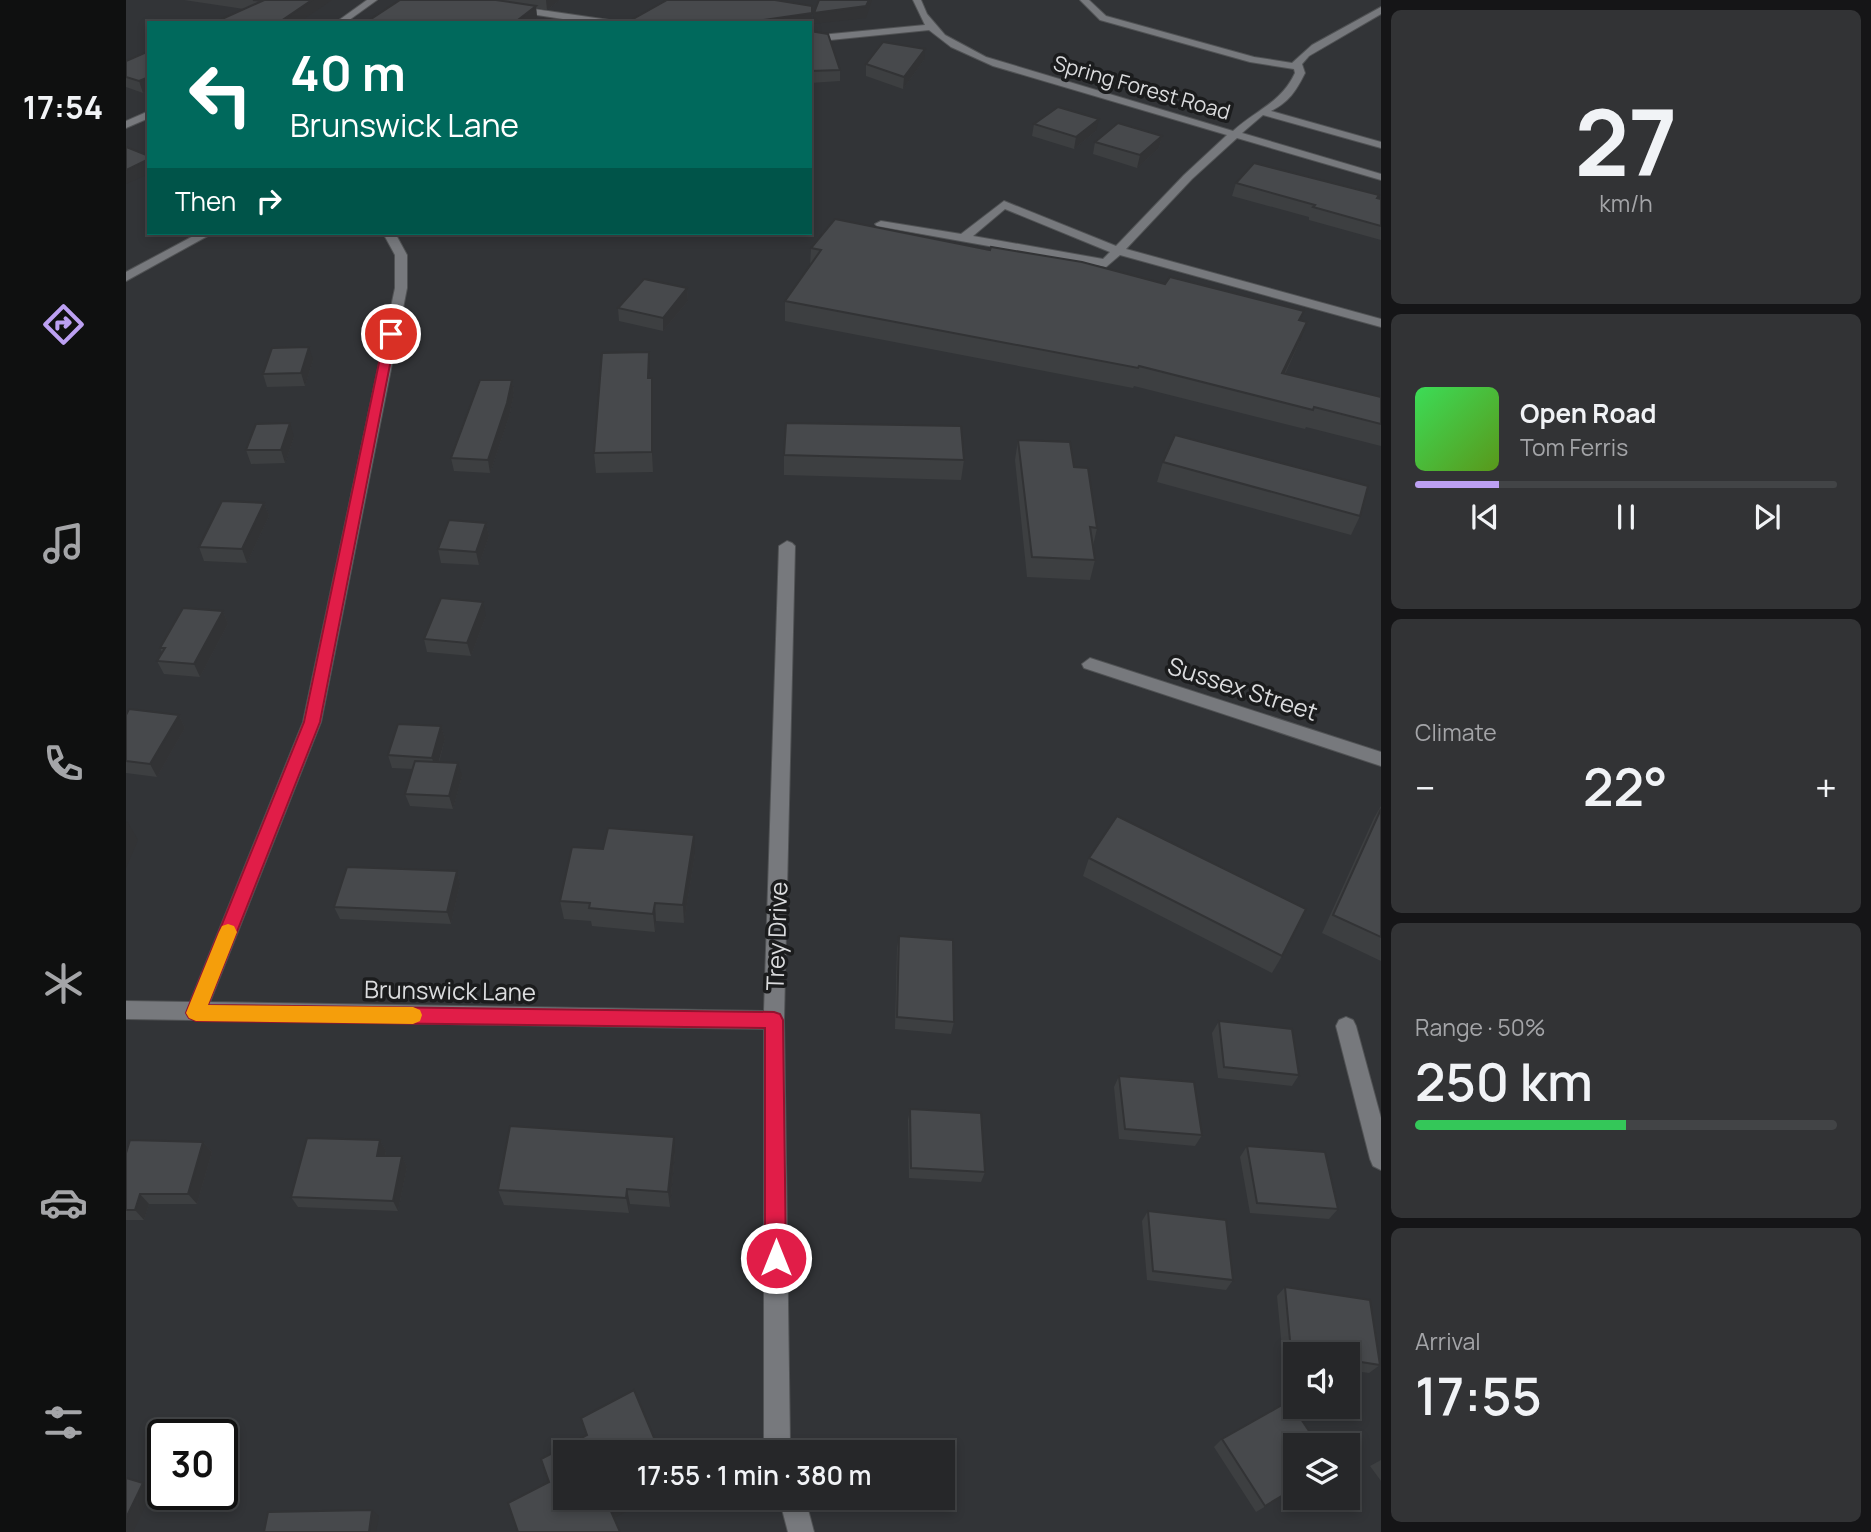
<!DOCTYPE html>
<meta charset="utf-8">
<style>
body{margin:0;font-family:Manrope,sans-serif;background:#323335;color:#f1f3f6;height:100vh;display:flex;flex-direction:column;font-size:26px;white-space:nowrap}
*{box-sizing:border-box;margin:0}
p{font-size:23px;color:#a4a5a8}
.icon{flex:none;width:38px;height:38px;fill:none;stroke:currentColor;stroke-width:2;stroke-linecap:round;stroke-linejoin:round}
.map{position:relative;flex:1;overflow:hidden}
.panel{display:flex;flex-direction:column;gap:10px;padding:10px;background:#151517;width:490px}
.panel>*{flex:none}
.hud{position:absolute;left:21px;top:21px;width:665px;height:214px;border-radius:0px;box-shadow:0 4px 10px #0003,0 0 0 2px #424446;background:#00695c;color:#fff;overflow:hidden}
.tools{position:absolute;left:1157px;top:1342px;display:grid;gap:14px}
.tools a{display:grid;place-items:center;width:77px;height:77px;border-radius:0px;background:#262729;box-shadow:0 4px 10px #0003,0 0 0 2px #424446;font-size:35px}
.speed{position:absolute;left:21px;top:1419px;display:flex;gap:14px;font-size:35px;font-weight:700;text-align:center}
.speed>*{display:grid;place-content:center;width:91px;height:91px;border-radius:50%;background:#262729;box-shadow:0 4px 10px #0003,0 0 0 2px #424446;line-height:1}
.speed .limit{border:4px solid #111;border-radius:10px;background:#fff;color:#111}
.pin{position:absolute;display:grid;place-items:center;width:60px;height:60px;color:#fff;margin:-30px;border:4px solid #fff;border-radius:50%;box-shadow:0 2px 7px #0007}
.me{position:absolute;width:77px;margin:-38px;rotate:0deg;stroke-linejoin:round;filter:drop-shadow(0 0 5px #0008)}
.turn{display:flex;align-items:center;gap:24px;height:147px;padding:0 28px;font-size:32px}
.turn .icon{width:91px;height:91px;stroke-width:2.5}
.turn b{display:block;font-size:49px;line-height:60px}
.then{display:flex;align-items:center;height:66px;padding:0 28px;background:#0003;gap:14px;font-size:26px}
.big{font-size:52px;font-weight:600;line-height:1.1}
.panel .card{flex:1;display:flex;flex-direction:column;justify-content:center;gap:10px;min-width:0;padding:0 24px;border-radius:10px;background:#323335}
.panel .dial{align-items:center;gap:0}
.dial b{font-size:91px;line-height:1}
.song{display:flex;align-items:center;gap:21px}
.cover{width:84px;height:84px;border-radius:10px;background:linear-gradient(135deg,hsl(130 70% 55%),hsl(90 70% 35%))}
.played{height:7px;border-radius:4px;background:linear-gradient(90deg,#bca0f2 20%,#424446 20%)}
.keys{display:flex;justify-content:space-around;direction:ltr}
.heat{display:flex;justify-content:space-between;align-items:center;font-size:38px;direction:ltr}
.charge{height:10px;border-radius:5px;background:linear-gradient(90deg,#34c759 50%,#424446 0)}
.trip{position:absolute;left:427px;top:1440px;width:402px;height:70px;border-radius:0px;background:#262729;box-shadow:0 4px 10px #0003,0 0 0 2px #424446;font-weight:600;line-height:70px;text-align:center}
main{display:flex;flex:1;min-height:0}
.tab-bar{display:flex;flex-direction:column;width:126px;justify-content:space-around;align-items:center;background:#0f1010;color:#a4a5a8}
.tab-bar .icon{width:49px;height:49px}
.tab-bar .current{color:#bca0f2}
.tab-bar b{font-size:32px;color:#f1f3f6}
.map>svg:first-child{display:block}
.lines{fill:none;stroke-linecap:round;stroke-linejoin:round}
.minor-casing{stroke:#505254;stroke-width:2}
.minor{fill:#77797d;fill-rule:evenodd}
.wall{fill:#3d3f41}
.shaded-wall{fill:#323335}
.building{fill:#47494c;stroke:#323335;stroke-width:2}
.route{fill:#e11d48;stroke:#92132f;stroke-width:2}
.slow{fill:#f59e0b}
.labels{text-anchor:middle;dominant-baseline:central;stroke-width:7;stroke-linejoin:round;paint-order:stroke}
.far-street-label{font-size:21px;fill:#dbdcde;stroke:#1b1c1d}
.street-label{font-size:24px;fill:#dbdcde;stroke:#1b1c1d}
</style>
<main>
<nav class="tab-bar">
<b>17:54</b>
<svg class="icon current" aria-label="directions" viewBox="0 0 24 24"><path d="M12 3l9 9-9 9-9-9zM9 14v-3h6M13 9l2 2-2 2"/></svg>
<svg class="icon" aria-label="music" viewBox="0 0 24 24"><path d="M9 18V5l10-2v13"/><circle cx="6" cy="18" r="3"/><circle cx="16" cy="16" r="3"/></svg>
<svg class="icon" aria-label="phone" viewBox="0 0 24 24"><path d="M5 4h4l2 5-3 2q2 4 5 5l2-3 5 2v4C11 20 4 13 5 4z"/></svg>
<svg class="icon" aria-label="climate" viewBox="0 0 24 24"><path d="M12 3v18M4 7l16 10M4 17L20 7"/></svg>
<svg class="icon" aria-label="car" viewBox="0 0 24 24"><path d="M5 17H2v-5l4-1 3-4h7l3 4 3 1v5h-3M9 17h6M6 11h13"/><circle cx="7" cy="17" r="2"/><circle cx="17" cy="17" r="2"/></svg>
<svg class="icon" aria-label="filters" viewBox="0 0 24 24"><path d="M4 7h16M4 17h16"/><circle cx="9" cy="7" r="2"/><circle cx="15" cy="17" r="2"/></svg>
</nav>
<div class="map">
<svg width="1255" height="1532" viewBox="0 0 1255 1532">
<rect width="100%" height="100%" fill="#323437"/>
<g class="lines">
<g class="minor-casing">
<g id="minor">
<path d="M241,0H251L219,23H209Z"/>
<path d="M787,0H795L801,14L819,35L860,57L1107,131C1131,109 1155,103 1169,73L1168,69L1124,62L974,20L954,0H963L980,16L1128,57L1166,63L1186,45L1255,7V14L1183,56L1176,64L1179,73C1170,91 1163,102 1145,111L1255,142V148L1137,115L1116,133L1255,174V180L1111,138L1066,179L1000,249L1255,319V327L994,255L980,267L751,226L749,224L755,221L835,234L878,201L990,246L1058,175L1101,135L867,66L825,47L803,30L684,42V36L799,25ZM879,209L984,252L977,259L847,236Z"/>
<path d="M388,6L483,20L487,23H463L385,11V7Z"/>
<path d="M23,111V118L0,128V121Z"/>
<path d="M73,233H87L0,281V272Z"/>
<path d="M257,233H269L281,255V288L195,722L84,1002L638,1011L653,546L661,541L666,543L669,546L658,1020L664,1443L666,1452H642L638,1443V1029L0,1019V1001L64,1002L177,722L269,288V255Z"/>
<path d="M964,658L1255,752V766L958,668L956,664Z"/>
<path d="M1220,1017L1227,1020L1230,1026L1255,1118V1170L1247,1166L1244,1159L1210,1026L1213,1020Z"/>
<path d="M653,1498H679L688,1532H662Z"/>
</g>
</g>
<use href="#minor" class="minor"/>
</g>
<g class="wall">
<path d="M58,0H206L118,9Z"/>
<path d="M274,0H434L421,10L410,8L411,18L405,23H239Z"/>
<path d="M684,31L714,70V81L684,83Z"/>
<path d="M23,51V90L17,93L0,87V61Z"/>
<path d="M798,60L777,89L740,76V64Z"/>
<path d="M908,124L970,131L948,149L906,136Z"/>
<path d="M1036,136L1033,148L1011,168L967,154L969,142Z"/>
<path d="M1110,183L1253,195L1252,198L1255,199V240L1183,220V217L1106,196Z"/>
<path d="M685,248L1175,321L1174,341L1159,374L1255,397V446L1180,427L1179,429L1008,386L1007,388L659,321V301L684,267Z"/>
<path d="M561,288L562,301L537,331L493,321L492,308Z"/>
<path d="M187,360L179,386L141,387L137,374Z"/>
<path d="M524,371V378H526L527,397V472L470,473L468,453Z"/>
<path d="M386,380L388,393L383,417L364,473L328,471L325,458Z"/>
<path d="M168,437L159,463L125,464L120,450Z"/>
<path d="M892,440L948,467L971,528L967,546L969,560L964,580L901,577L889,460Z"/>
<path d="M658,455L838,460L835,480L658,475Z"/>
<path d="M1037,462L1234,516L1225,535L1031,482Z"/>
<path d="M138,503L143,516L121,563L78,561L73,547Z"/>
<path d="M360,523L363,536L353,565L315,563L312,549Z"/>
<path d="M97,611L102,624L74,677L38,674L31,661L36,652L34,648Z"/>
<path d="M360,616L345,656L301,652L298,639Z"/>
<path d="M0,715H53L59,728L31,777L0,773Z"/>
<path d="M315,726L319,739L313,762L336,776L327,809L284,806L279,794L287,769L266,768L262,755Z"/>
<path d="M1255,806V961L1196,933L1248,818Z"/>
<path d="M477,849L569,854L558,923L530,921L529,932L466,926L465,921L438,919L434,901Z"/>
<path d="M963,858L1156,956L1146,973L957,876Z"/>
<path d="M331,871L334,884L325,924L214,919L208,907Z"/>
<path d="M773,936L828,1022L825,1034L769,1029L771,948Z"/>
<path d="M1093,1021L1173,1075L1166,1086L1092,1078L1086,1033Z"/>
<path d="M993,1076L1076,1135L1069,1146L993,1139L988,1087Z"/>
<path d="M784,1109L859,1172L855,1182L783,1178L782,1120Z"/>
<path d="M254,1140L260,1151L259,1156H276L281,1167L272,1211L172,1207L165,1197Z"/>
<path d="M77,1142L86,1152L71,1204H23L18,1220H0V1153Z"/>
<path d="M1121,1146L1212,1209L1203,1219L1124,1213L1114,1157Z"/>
<path d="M549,1152L544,1207L504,1204L503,1213L378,1205L372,1190Z"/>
<path d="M1022,1211L1107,1280L1100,1290L1021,1280L1016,1221Z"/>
<path d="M1159,1287L1254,1365L1243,1373L1222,1370V1354H1169V1361L1157,1359L1151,1296Z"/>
<path d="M1096,1439L1169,1489L1130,1512L1088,1447Z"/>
<path d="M1255,1460V1481L1244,1466Z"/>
</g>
<g class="shaded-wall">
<path d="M186,0H206L172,23H152Z"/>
<path d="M420,0H434L421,10Z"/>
<path d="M743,0H746L740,18L687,24L688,13Z"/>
<path d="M410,6L411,18L405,23H388Z"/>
<path d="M686,13V24H684V23H625Z"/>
<path d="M799,49L798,60L777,89L778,77Z"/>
<path d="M23,77V90L17,93L13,81Z"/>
<path d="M973,119L970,131L948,149L950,137Z"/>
<path d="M1036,136L1033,148L1011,168L1014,155Z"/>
<path d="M23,159V174L0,184V170Z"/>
<path d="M561,288L562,301L537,331V318Z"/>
<path d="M1181,322L1174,341L1149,393L1156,373Z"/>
<path d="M183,347L187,360L179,386L175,373Z"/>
<path d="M523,352L524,371L523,397L522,378Z"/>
<path d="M526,378L527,397V472L526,452Z"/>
<path d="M386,380L388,393L383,417L364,473L362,460Z"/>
<path d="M164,423L168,437L159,463L155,450Z"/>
<path d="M138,503L143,516L121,563L116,549Z"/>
<path d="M360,523L363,536L353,565L350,552Z"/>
<path d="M357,602L360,616L345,656L341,643Z"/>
<path d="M97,611L102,624L74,677L68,664Z"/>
<path d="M53,715L59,728L31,777L24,764Z"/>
<path d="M315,726L319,739L310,771L306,758Z"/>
<path d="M332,763L336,776L327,809L323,796Z"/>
<path d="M1,821L12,840L0,868V823Z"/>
<path d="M568,835L569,854L558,923L557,905Z"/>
<path d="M331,871L334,884L325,924L321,912Z"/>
<path d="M529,903L530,921L529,932L527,914Z"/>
<path d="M548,1137L549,1152L544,1207L542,1192Z"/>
<path d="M254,1140L260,1151L256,1167L251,1156Z"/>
<path d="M77,1142L86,1152L71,1204L62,1194Z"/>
<path d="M276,1156L281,1167L272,1211L267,1201Z"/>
<path d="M501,1189L504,1204L503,1213L500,1198Z"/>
<path d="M14,1194L23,1204L18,1220L9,1210Z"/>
<path d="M17,1483L27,1490L7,1532H0V1518Z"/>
<path d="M506,1498H527L488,1518L484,1509Z"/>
<path d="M246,1510L253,1516L250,1532H243Z"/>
</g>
<g class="building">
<path d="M127,0H186L152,23H87L136,1Z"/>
<path d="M274,0H370L410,6L388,23H239Z"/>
<path d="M541,0H649L686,6V13L625,22L629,23H500Z"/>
<path d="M693,0H743L740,6L688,13Z"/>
<path d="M684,31L702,34L714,70L684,71Z"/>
<path d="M757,42L799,49L778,77L740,64Z"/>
<path d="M23,51V77L13,81L0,77V61Z"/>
<path d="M932,107L973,119L950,137L908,124Z"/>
<path d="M992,123L1036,136L1014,155L969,142Z"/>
<path d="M0,147L23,156V159L0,170Z"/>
<path d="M1128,163L1253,195L1251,198L1255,199V226L1187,207L1189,205L1110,183Z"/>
<path d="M709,219L864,250L865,247L956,262L1039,284L1044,277L1178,311L1173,320L1181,322L1156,373L1255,397V424L1188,407L1187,410L1013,366L1012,368L659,301L695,250L685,248Z"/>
<path d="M518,279L561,288L537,318L492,308Z"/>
<path d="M183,347L175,373L137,374L146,348Z"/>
<path d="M523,352L522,378H526V452L468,453L476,353Z"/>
<path d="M354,380H386L381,403L362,460L325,458Z"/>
<path d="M164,423L155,450H120L130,424Z"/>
<path d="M660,423L835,426L838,460L658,455Z"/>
<path d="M1049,435L1242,486L1234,516L1037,462Z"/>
<path d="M892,440L944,442L948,467L962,468L971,528L964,527L969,560L906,557Z"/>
<path d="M96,501L138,503L116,549L73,547Z"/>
<path d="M323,520L360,523L350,552L312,549Z"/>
<path d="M315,598L357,602L341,643L298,639Z"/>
<path d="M57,608L97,611L68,664L31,661L39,648H34Z"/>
<path d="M3,709L53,715L24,764L0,761V715Z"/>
<path d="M272,724L315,726L306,758L262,755Z"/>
<path d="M289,761L332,763L323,796L279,794Z"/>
<path d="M1255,809V937L1207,915Z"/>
<path d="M991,816L1180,909L1156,956L963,858Z"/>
<path d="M482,828L568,835L557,905L529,903L527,914L463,908L464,903L434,901L446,847L477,849Z"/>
<path d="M221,867L331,871L321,912L208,907Z"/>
<path d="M773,936L827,940L828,1022L771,1017Z"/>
<path d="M1093,1021L1166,1029L1173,1075L1098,1067Z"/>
<path d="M993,1076L1068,1082L1076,1135L999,1129Z"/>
<path d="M784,1109L855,1113L859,1172L785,1168Z"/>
<path d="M384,1126L548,1137L542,1192L501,1189L500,1198L372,1190Z"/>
<path d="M181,1138L254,1140L251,1156H276L267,1201L165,1197Z"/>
<path d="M4,1140L77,1142L62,1194H14L9,1210H0V1153Z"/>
<path d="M1121,1146L1199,1152L1212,1209L1131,1203Z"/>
<path d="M1022,1211L1100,1220L1107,1280L1027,1271Z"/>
<path d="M1159,1287L1244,1300L1254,1365L1222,1360V1354H1188L1165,1351Z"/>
<path d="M508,1390L534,1452H439V1498H506L484,1509L494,1532H392L382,1503L423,1482L415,1459L461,1435L455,1418Z"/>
<path d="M1163,1401L1193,1446H1169V1488L1139,1506L1096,1439Z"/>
<path d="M0,1478L17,1483L0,1518Z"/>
<path d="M246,1510L243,1532H138L142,1512Z"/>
</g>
<path class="route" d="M265,331L270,334L194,722L82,1005L648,1012L654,1014L657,1020L660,1258L657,1265L650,1268L642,1265L639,1258V1028L70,1021L63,1018L60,1013L178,722L259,334Z"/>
<path class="slow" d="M102,924L108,926L111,932L82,1005L287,1007L294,1010L296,1015L294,1021L287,1024L70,1021L63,1018L60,1013L93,932L96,926Z"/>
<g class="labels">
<g class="far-street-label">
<text transform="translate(1016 87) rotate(16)">Spring Forest Road</text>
</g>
<g class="street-label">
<text transform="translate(1117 688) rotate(18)">Sussex Street</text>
<text transform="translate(650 936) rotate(-88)">Trey Drive</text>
<text transform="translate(324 990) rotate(1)">Brunswick Lane</text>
</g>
</g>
</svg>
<div class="tools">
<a><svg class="icon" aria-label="sound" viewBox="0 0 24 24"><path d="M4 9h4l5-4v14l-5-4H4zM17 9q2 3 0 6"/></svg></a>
<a><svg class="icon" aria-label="layers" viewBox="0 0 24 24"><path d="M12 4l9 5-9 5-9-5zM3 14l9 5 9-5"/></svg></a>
</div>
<div class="speed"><div class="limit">30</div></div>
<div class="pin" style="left:265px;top:334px;background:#d93025"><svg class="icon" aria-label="arrive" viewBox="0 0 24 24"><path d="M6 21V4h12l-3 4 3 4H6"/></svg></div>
<svg class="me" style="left:650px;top:1258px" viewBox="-20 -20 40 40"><circle r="17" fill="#e11d48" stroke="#fff" stroke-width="3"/><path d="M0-11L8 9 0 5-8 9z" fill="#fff"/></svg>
<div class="trip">17:55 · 1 min · 380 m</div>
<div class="hud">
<div class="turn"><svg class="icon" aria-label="left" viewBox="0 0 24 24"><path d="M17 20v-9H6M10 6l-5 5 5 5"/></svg><div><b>40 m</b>Brunswick Lane</div></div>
<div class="then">Then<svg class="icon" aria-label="right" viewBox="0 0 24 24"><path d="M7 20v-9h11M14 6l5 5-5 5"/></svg></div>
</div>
</div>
<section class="panel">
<div class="card dial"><b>27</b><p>km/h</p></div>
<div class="card">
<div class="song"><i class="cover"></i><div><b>Open Road</b><p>Tom Ferris</p></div></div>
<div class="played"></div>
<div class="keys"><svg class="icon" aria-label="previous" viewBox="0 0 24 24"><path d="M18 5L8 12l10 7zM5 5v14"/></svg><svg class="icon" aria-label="pause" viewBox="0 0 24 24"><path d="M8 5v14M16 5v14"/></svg><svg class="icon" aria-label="next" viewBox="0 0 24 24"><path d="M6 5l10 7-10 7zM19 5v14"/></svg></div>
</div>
<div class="card"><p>Climate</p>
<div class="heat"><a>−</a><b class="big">22°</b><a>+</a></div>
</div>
<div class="card"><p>Range · 50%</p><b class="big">250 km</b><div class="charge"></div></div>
<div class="card"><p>Arrival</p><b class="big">17:55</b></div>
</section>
</main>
